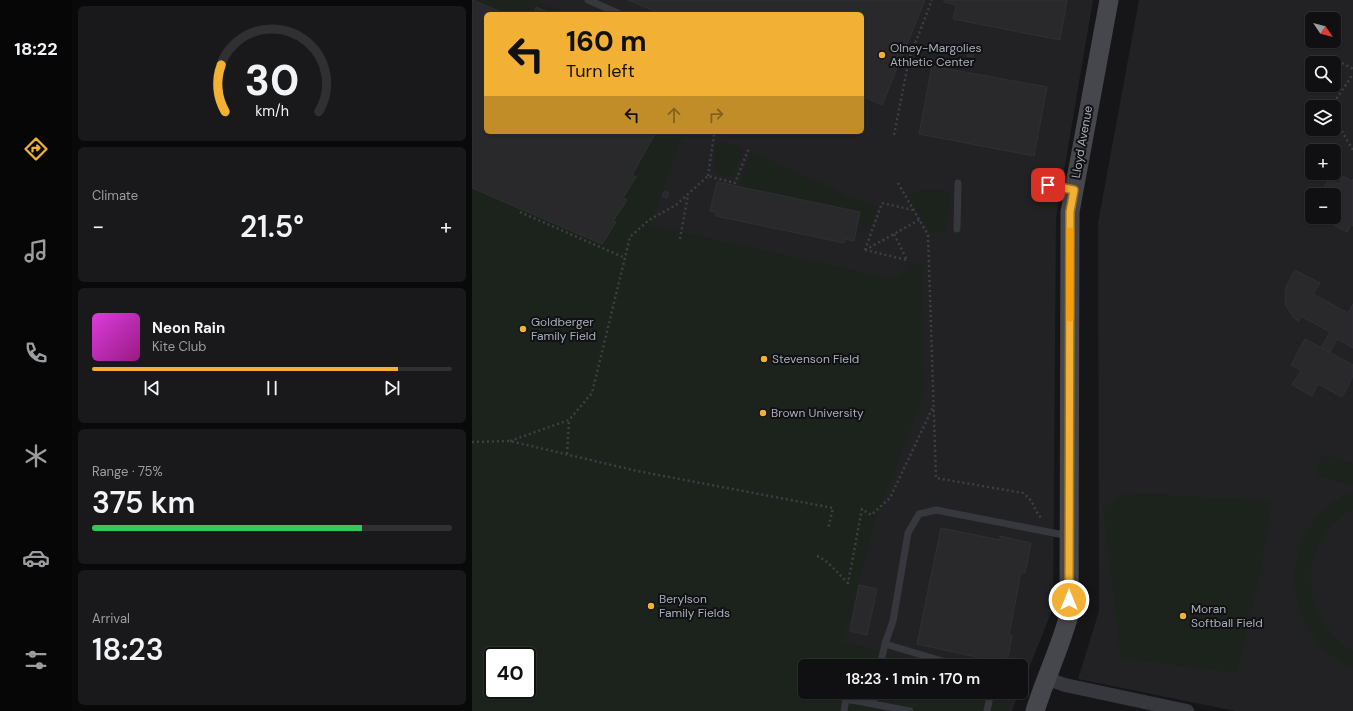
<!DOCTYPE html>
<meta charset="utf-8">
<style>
body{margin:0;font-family:"DM Sans",sans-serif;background:#19191b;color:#f1f3f6;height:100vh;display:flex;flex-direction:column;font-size:15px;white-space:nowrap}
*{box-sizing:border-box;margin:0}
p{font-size:13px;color:#9c9d9f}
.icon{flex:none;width:22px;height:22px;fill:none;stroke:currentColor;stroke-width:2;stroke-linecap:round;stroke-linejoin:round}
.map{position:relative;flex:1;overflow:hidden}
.details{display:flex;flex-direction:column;gap:6px;padding:6px;background:#09090a;width:400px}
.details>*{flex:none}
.top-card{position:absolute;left:12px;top:12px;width:380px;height:122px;border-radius:6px;box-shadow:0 1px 3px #0004,0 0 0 1px #303032;background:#f2b134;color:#111;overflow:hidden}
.needle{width:26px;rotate:125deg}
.buttons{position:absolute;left:833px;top:12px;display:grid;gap:8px}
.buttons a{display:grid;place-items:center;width:36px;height:36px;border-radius:6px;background:#101012;box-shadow:0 1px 3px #0004,0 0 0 1px #303032;font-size:20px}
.speed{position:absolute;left:12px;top:647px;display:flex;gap:8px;font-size:20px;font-weight:700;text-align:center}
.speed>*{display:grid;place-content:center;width:52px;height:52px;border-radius:50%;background:#101012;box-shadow:0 1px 3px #0004,0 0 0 1px #303032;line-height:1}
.speed .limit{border:2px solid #111;border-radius:6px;background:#fff;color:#111}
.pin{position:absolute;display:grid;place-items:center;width:34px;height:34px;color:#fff;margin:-17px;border-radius:8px;box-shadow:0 2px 6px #0006}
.me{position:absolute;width:44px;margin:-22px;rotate:0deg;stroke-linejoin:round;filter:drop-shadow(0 0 3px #0008)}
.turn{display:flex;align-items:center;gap:14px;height:84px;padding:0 16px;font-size:18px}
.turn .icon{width:52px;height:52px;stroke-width:2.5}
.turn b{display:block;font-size:28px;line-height:34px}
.lanes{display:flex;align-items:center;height:38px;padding:0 16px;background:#0003;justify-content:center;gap:20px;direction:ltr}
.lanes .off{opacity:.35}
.big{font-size:30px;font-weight:600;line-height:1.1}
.details .card{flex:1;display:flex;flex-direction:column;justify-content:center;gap:6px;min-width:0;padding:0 14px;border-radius:6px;background:#19191b}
.details .dial{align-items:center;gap:0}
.dial svg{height:104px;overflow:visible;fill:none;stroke:#303032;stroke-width:7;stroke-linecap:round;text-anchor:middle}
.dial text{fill:#f1f3f6;stroke:none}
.song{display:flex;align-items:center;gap:12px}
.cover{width:48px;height:48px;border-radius:6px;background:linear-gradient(135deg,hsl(300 70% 55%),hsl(310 70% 35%))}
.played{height:4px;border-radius:2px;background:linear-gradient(90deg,#f2b134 85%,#303032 85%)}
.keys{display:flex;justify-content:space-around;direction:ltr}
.heat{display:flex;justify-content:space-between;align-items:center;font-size:22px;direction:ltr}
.charge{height:6px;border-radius:3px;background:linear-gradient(90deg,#34c759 75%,#303032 0)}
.trip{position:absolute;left:326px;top:659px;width:230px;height:40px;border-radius:6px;background:#101012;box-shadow:0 1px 3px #0004,0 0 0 1px #303032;font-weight:600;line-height:40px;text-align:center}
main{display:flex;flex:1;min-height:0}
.dock{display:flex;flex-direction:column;width:72px;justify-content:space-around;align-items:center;background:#060607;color:#9c9d9f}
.dock .icon{width:28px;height:28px}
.dock .selected{color:#f2b134}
.dock b{font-size:18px;color:#f1f3f6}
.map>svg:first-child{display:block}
.built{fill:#222225;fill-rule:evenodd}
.green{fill:#1c231d;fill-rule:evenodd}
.building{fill:#29292c;stroke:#303034}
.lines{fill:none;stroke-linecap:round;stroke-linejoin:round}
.path{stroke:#3d3f44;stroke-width:2.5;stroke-dasharray:2 3;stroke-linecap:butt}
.lane{stroke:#37383d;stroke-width:7}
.street{stroke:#37383d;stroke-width:14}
.secondary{stroke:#45474d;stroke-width:19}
.route-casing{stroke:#9d7322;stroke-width:10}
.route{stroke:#f2b134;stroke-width:7}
.slow{stroke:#f59e0b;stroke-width:7}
.poi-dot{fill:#f2b134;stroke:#111113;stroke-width:1.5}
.labels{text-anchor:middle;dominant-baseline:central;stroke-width:4;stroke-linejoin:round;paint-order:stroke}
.poi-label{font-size:12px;fill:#a8adb8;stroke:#111113;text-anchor:start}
.street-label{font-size:12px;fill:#a8adb8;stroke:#111113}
</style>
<main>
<nav class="dock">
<b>18:22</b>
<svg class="icon selected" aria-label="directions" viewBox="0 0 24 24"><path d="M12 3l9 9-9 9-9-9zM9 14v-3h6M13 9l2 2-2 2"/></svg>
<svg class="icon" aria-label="music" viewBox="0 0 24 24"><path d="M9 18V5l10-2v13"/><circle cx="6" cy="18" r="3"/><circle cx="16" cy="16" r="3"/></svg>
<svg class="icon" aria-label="phone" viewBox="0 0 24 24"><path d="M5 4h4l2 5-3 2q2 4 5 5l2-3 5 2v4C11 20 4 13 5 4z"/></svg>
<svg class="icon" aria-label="climate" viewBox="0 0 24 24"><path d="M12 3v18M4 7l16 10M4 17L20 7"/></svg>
<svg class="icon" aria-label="car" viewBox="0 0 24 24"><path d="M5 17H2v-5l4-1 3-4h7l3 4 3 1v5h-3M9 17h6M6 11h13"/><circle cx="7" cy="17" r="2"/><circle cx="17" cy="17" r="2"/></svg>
<svg class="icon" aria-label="filters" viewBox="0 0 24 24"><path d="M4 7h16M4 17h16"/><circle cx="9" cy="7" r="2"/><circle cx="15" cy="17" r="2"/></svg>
</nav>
<section class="details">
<div class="card dial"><svg viewBox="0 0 100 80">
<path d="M14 69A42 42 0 1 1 86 69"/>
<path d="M14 69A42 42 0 0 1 11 33" stroke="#f2b134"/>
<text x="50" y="56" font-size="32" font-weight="700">30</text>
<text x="50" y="72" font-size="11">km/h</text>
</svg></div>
<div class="card"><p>Climate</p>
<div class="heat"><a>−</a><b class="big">21.5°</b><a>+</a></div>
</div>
<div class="card">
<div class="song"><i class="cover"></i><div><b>Neon Rain</b><p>Kite Club</p></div></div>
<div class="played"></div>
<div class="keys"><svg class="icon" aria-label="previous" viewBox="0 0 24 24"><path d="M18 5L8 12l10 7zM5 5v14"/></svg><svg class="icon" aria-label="pause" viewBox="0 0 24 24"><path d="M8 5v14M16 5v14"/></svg><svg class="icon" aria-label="next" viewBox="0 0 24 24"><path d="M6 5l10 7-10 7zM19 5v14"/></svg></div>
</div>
<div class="card"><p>Range · 75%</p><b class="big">375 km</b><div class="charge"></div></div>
<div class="card"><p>Arrival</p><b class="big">18:23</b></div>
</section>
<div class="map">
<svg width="881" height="711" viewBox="0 0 881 711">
<rect width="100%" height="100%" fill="#161618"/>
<g class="built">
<path d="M0,0H621L584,218L581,608L549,688V666H333V692H547L540,711H0ZM14,14H390V132H14ZM21,656H55V690H21Z"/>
<path d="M667,0H881V711H763L606,679L627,611L626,223ZM840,19H862V41H840ZM840,63H862V85H840ZM840,107H862V129H840ZM840,151H862V173H840ZM840,195H862V217H840Z"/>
</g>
<g class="green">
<path d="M0,0H62L95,14H14V132H212L177,225L424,280L438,262L450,265L452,394L403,520L371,642L461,666H333V692H540L543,693L536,711H0ZM21,656H55V690H21Z"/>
<path d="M249,141L272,149L261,177L247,174L243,170V146Z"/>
<path d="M279,152L356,186L377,198L406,206L396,233L385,231L388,212L267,187Z"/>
<path d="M455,190H473L479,195L473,233H459L434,195Z"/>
<path d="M850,454L881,464V485L845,475Z"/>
<path d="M881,491V509C824,544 825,616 881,651V668C803,635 804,524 881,491Z"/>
<path d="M652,493L800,501L788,574L765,673L649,658L631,508Z"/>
</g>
<g class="building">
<path d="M0,0L34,14H14V132H184L160,175L164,177L151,198L155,200L141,221L144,222L130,244L0,188Z"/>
<path d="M156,0H453L410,105L390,96V14H190Z"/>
<path d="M472,0H595L588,40L481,19L484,5L472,2Z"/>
<path d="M64,7L81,14H61Z"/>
<path d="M496,49L502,51L501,57L495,56Z"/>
<path d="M460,66L575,87L562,156L447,134Z"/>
<path d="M871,176L880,181L881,179V226L879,225L875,232L850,219L851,217H862V195H848L857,179L867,184Z"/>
<path d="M245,182L388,212L382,241L373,239L372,243L244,216V212L238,211Z"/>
<path d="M193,191L197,193L195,198L190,196Z"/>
<path d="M823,270L848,283L841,294L876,313L881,304V348L865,339L858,352L849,348L858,332L829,316L827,321L822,318L813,304L814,287Z"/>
<path d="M833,339L881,365V376L870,397L846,384L840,396L820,385L829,370L819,365Z"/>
<path d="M469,528L528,540V536L559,543L553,573L549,572L537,635L540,636L534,666L504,660V657L445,644Z"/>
<path d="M387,585L405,589L395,635L378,631Z"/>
</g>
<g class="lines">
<g class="path">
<path d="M870,63L881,69"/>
<path d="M859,107L881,74"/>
<path d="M862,118L881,150"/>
<path d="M422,135L437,59L460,0"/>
<path d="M236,176L242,135"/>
<path d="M426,183L456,235L464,478L551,493C563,502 560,507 569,518"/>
<path d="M48,212L153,258"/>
<path d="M208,239L216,195"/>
<path d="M393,250L410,203L441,210"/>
<path d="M393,250L435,260L422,234"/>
<path d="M393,250L447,220"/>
<path d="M38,441L97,420L120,393L158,237L177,220L204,205L236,176L263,183L277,148"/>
<path d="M0,442L38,441L165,471L361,508L356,529"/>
<path d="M95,454L97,420"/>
<path d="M345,556C357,561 365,573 376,583L390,509L399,515L418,498L461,407"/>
</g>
<g class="lane">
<path d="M116,0L148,14"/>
<path d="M576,185L602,190"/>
<path d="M485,229L486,183"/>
<path d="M413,644L487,666"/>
<path d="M408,666L413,644L421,621L436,533L447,514L464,510L597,536"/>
<path d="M401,703L403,692"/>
<path d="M372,711L374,699L438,711"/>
<path d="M515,711L519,692"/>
</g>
<path class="street" d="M573,678L593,685L715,711"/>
<path class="secondary" d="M563,711C573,679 588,648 597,615L598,212L637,0"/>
</g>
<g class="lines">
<g class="route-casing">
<path id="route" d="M576,185L602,190L598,212L597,600"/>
</g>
<use href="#route" class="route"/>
<path class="slow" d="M598,318V231"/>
</g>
<g class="poi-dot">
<circle cx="410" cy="55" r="4"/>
<circle cx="51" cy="329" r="4"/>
<circle cx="292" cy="359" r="4"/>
<circle cx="291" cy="413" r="4"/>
<circle cx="179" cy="606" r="4"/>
<circle cx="711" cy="616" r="4"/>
</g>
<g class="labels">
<g class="poi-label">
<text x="418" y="48">Olney-Margolies<tspan x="418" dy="14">Athletic Center</tspan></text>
<text x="59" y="322">Goldberger<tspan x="59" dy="14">Family Field</tspan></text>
<text x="300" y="359">Stevenson Field</text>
<text x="299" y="413">Brown University</text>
<text x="187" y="599">Berylson<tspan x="187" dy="14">Family Fields</tspan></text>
<text x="719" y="609">Moran<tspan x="719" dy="14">Softball Field</tspan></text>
</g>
<g class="street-label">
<text transform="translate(610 142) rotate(-80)">Lloyd Avenue</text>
</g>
</g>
</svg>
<div class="buttons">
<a><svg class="needle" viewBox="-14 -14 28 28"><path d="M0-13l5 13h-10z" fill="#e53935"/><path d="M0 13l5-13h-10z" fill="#9c9d9f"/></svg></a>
<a><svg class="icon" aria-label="search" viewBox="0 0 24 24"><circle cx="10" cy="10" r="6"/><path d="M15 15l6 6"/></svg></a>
<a><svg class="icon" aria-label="layers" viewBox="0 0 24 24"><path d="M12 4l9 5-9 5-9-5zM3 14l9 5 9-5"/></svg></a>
<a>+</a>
<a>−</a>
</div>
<div class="speed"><div class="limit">40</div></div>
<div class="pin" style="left:576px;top:185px;background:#d93025"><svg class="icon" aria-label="arrive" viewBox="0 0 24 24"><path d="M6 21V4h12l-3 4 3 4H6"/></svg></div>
<svg class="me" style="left:597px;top:600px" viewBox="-20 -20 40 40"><circle r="17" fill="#f2b134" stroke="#fff" stroke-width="3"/><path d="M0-11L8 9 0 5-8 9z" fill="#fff"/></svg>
<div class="trip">18:23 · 1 min · 170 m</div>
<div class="top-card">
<div class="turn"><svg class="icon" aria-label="left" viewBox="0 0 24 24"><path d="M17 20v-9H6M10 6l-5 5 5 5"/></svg><div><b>160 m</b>Turn left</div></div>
<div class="lanes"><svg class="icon" aria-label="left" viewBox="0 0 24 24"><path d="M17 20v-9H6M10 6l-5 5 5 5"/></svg><svg class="icon off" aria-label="ahead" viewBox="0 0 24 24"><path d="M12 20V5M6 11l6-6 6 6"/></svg><svg class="icon off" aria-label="right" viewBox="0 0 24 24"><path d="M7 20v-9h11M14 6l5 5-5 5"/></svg></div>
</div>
</div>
</main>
